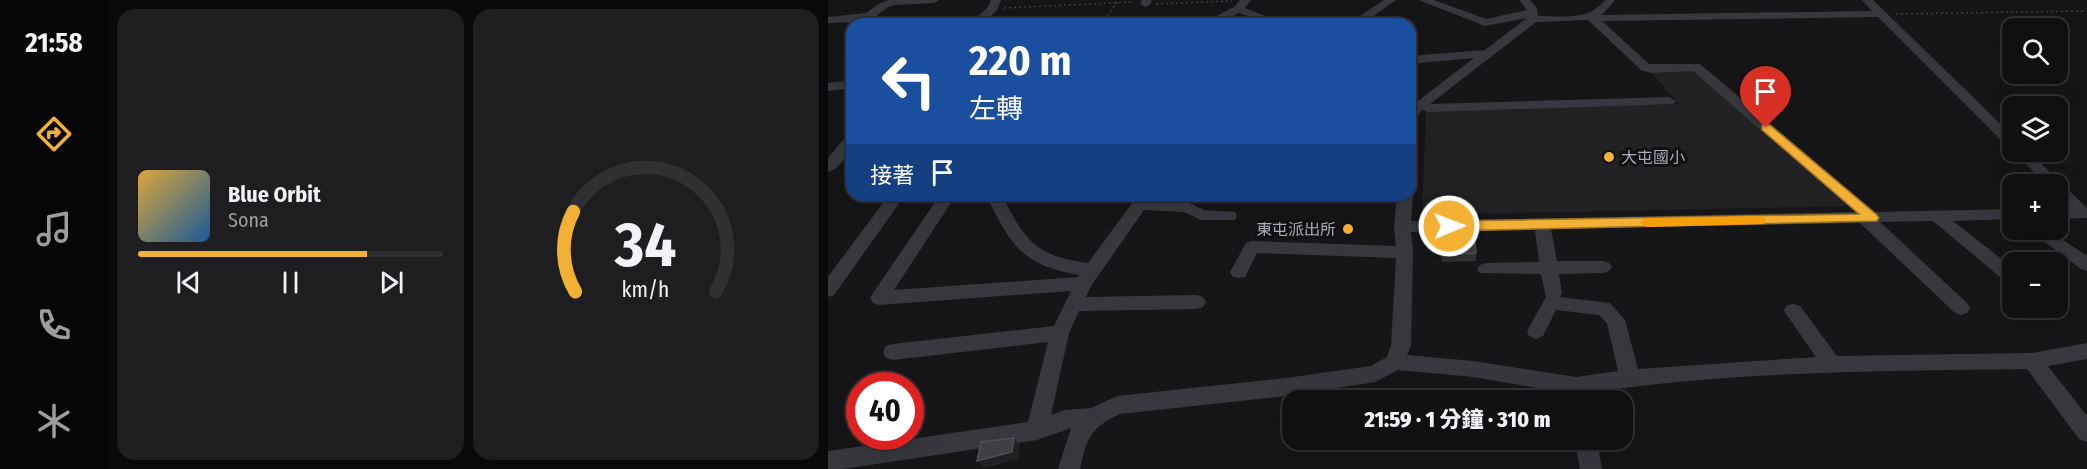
<!DOCTYPE html>
<html lang="zh-TW">
<meta charset="utf-8">
<style>
body{margin:0;font-family:"Fira Sans Condensed","Noto Sans TC",sans-serif;background:#1e1e20;color:#f1f3f6;height:100vh;display:flex;flex-direction:column;font-size:22px;white-space:nowrap}
*{box-sizing:border-box;margin:0}
p{font-size:20px;color:#9c9d9f}
.icon{flex:none;width:33px;height:33px;fill:none;stroke:currentColor;stroke-width:2;stroke-linecap:round;stroke-linejoin:round}
.map{position:relative;flex:1;overflow:hidden}
.panel{display:flex;flex-direction:column;gap:9px;padding:9px;background:#09090a;width:720px}
.panel>*{flex:none}
.hud{position:absolute;left:18px;top:18px;width:570px;height:183px;border-radius:18px;box-shadow:0 6px 24px #0002,0 0 0 2px #303032;background:#1a4fa0;color:#fff;overflow:hidden}
.controls{position:absolute;left:1174px;top:18px;display:grid;gap:12px}
.controls a{display:grid;place-items:center;width:66px;height:66px;border-radius:12px;background:#101012;box-shadow:0 6px 24px #0002,0 0 0 2px #303032;font-size:30px}
.speed{position:absolute;left:18px;top:372px;display:flex;gap:12px;font-size:30px;font-weight:700;text-align:center}
.speed>*{display:grid;place-content:center;width:78px;height:78px;border-radius:50%;background:#101012;box-shadow:0 6px 24px #0002,0 0 0 2px #303032;line-height:1}
.speed .limit{border:9px solid #d22;background:#fff;color:#111}
.pin{position:absolute;display:grid;place-items:center;width:51px;height:51px;color:#fff;margin:-62px -26px;border-radius:50% 50% 50% 0;rotate:-45deg;box-shadow:0 0 6px #0007}
.pin .icon{rotate:45deg}
.me{position:absolute;width:66px;margin:-33px;rotate:89deg;stroke-linejoin:round;filter:drop-shadow(0 0 4px #0008)}
.turn{display:flex;align-items:center;gap:21px;height:126px;padding:0 24px;font-size:27px}
.turn .icon{width:78px;height:78px;stroke-width:2.5}
.turn b{display:block;font-size:42px;line-height:51px}
.then{display:flex;align-items:center;height:57px;padding:0 24px;background:#0003;gap:12px;font-size:22px}
.panel .tile{flex:1;display:flex;flex-direction:column;justify-content:center;gap:9px;min-width:0;padding:0 21px;border-radius:18px;background:#1e1e20}
.panel .dial{align-items:center;gap:0}
.dial svg{height:156px;overflow:visible;fill:none;stroke:#303032;stroke-width:7;stroke-linecap:round;text-anchor:middle}
.dial text{fill:#f1f3f6;stroke:none}
.song{display:flex;align-items:center;gap:18px}
.cover{width:72px;height:72px;border-radius:9px;background:linear-gradient(135deg,hsl(40 70% 55%),hsl(210 70% 35%))}
.played{height:6px;border-radius:3px;background:linear-gradient(90deg,#f2b134 75%,#303032 75%)}
.keys{display:flex;justify-content:space-around;direction:ltr}
.panel .tiles{flex:1;display:grid;gap:9px;grid-template-columns:repeat(2,1fr)}
.trip{position:absolute;left:454px;top:390px;width:351px;height:60px;border-radius:18px;background:#101012;box-shadow:0 6px 24px #0002,0 0 0 2px #303032;font-weight:800;line-height:60px;text-align:center}
main{display:flex;flex:1;min-height:0}
.tab-bar{display:flex;flex-direction:column;width:108px;justify-content:space-around;align-items:center;background:#060607;color:#9c9d9f}
.tab-bar .icon{width:42px;height:42px}
.tab-bar .current{color:#f2b134}
.tab-bar b{font-size:27px;color:#f1f3f6}
.map>svg:first-child{display:block}
.built{fill:#222225}
.lines{fill:none;stroke-linecap:round;stroke-linejoin:round}
.path{stroke:#3d3f44;stroke-width:1.5;stroke-dasharray:2 3;stroke-linecap:butt}
.minor{fill:#37383d;fill-rule:evenodd}
.wall{fill:#323236}
.shaded-wall{fill:#212124}
.building{fill:#3f3f44;stroke:#4f5156;stroke-width:1.5}
.route{fill:#f2b134;stroke:#9d7322;stroke-width:1.5}
.slow{fill:#f59e0b}
.poi-dot{fill:#f2b134;stroke:#111113;stroke-width:2}
.labels{text-anchor:middle;dominant-baseline:central;stroke-width:6;stroke-linejoin:round;paint-order:stroke}
.poi-label{font-size:16px;fill:#a8adb8;stroke:#111113;text-anchor:start}
</style>
<main>
<nav class="tab-bar">
<b>21:58</b>
<svg class="icon current" aria-label="directions" viewBox="0 0 24 24"><path d="M12 3l9 9-9 9-9-9zM9 14v-3h6M13 9l2 2-2 2"/></svg>
<svg class="icon" aria-label="music" viewBox="0 0 24 24"><path d="M9 18V5l10-2v13"/><circle cx="6" cy="18" r="3"/><circle cx="16" cy="16" r="3"/></svg>
<svg class="icon" aria-label="phone" viewBox="0 0 24 24"><path d="M5 4h4l2 5-3 2q2 4 5 5l2-3 5 2v4C11 20 4 13 5 4z"/></svg>
<svg class="icon" aria-label="climate" viewBox="0 0 24 24"><path d="M12 3v18M4 7l16 10M4 17L20 7"/></svg>
</nav>
<section class="panel">
<div class="tiles">
<div class="tile">
<div class="song"><i class="cover"></i><div><b>Blue Orbit</b><p>Sona</p></div></div>
<div class="played"></div>
<div class="keys"><svg class="icon" aria-label="previous" viewBox="0 0 24 24"><path d="M18 5L8 12l10 7zM5 5v14"/></svg><svg class="icon" aria-label="pause" viewBox="0 0 24 24"><path d="M8 5v14M16 5v14"/></svg><svg class="icon" aria-label="next" viewBox="0 0 24 24"><path d="M6 5l10 7-10 7zM19 5v14"/></svg></div>
</div>
<div class="tile dial"><svg viewBox="0 0 100 80">
<path d="M14 69A42 42 0 1 1 86 69"/>
<path d="M14 69A42 42 0 0 1 13 28" stroke="#f2b134"/>
<text x="50" y="56" font-size="32" font-weight="700">34</text>
<text x="50" y="72" font-size="11">km/h</text>
</svg></div>
</div>
</section>
<div class="map">
<svg width="1259" height="469" viewBox="0 0 1259 469">
<rect width="100%" height="100%" fill="#161618"/>
<path class="built" d="M865,69L1020,206L594,215L598,109L851,104L823,72Z"/>
<g class="lines">
<g class="path">
<path d="M328,4L404,1"/>
<path d="M176,8L305,2"/>
<path d="M1068,14L1259,11"/>
<path d="M274,24L289,2"/>
</g>
<g class="minor">
<path d="M61,0H111L106,3L67,5L60,7L46,18L27,22L0,23V17L38,13L52,3Z"/>
<path d="M163,0H173L169,10L155,24L43,23L49,20L149,17L160,7Z"/>
<path d="M314,0H324L321,6L317,7L312,4Z"/>
<path d="M412,0H423L417,8L457,24H441L411,13L388,24H373L406,7Z"/>
<path d="M556,0H568L534,24H520Z"/>
<path d="M591,0H606L658,19L699,10L691,0H702L709,8L710,16C733,16 761,21 777,0H787L774,15L1044,11L1034,0H1045L1185,136V148L1180,147L1050,17L774,21L821,64H872L1047,212L1185,209V219L1125,221L1185,268V285L1179,283L1105,221L1052,222L1139,303L1142,308L1139,313L1133,315L1127,313L1032,223L723,229L729,261H775L781,263L784,267L781,271L775,273L731,274L734,293L732,297L782,303L797,320L810,369L988,357L956,311L958,306L965,304L972,306L1009,356L1204,353L1259,343V359L1220,366L1259,416V442L1251,439L1199,369C1053,371 905,371 760,393L761,400H741L739,393L645,377L570,370L547,382L458,396L292,414C262,428 259,438 252,469H230L243,428L209,440L15,469H0V451L200,422L220,342L65,360L58,358L55,352L58,346L65,344L226,326L243,291L51,305L45,303L42,298L45,293L112,195H128L66,290L250,277L251,275C193,265 183,245 158,195H174C197,241 207,256 260,263L310,195H326L323,200L359,202L376,210L407,212L409,216L407,220H373L356,212L316,210L263,286L258,297L369,295L375,297L378,302L375,307L369,309L251,311L241,333L223,415L236,410L263,408L289,396L458,378L543,366L559,357L563,345L568,258L429,253L417,277L411,278L405,277L402,272L418,243L424,241L568,246L566,227L569,195H582V191L585,195L583,221L1027,212L865,71L823,73L813,70L760,20L708,22L602,104L841,97L848,101L846,104L600,112L594,110L589,116V125L582,129V107L646,58L582,64V56L657,50L699,18L657,26ZM707,230L711,262L658,263L652,265L649,269L652,273L713,274L718,297L699,331L701,336L708,339L715,336L728,310L771,315L779,323L790,371L748,377L645,361L579,355L583,345L585,252L583,232Z"/>
<path d="M24,80V88L0,91V83Z"/>
<path d="M24,134C24,147 15,168 0,172V158L19,135Z"/>
<path d="M1186,152H1201L1259,208V218L1230,219V209L1241,208L1230,197V184H1218Z"/>
<path d="M61,195H77L6,295L0,297V277Z"/>
<path d="M1201,230H1220L1259,256V271L1253,269Z"/>
<path d="M747,440H769L774,469H752Z"/>
</g>
</g>
<path class="wall" d="M613,234L648,253V261L614,262Z"/>
<path class="shaded-wall" d="M186,438L192,445L190,459L156,468L149,461Z"/>
<g class="building">
<path d="M646,233L648,253L614,255L613,234Z"/>
<path d="M186,438L184,452L149,461L153,442Z"/>
</g>
<path class="route" d="M938,124L942,125L1049,215L1051,218L1049,221L621,231L614,226L621,221L1031,214L934,130V125Z"/>
<path class="slow" d="M931,216L936,217L938,220L936,224L819,227L812,222L819,218Z"/>
<g class="poi-dot">
<circle cx="781" cy="157" r="6"/>
<circle cx="520" cy="229" r="6"/>
</g>
<g class="labels">
<g class="poi-label">
<text x="793" y="157">大屯國小</text>
<text x="508" y="229" text-anchor="end">東屯派出所</text>
</g>
</g>
</svg>
<div class="controls">
<a><svg class="icon" aria-label="search" viewBox="0 0 24 24"><circle cx="10" cy="10" r="6"/><path d="M15 15l6 6"/></svg></a>
<a><svg class="icon" aria-label="layers" viewBox="0 0 24 24"><path d="M12 4l9 5-9 5-9-5zM3 14l9 5 9-5"/></svg></a>
<a>+</a>
<a>−</a>
</div>
<div class="speed"><div class="limit">40</div></div>
<div class="pin" style="left:938px;top:128px;background:#d93025"><svg class="icon" aria-label="arrive" viewBox="0 0 24 24"><path d="M6 21V4h12l-3 4 3 4H6"/></svg></div>
<svg class="me" style="left:621px;top:226px" viewBox="-20 -20 40 40"><circle r="17" fill="#f2b134" stroke="#fff" stroke-width="3"/><path d="M0-11L8 9 0 5-8 9z" fill="#fff"/></svg>
<div class="trip">21:59 · 1 分鐘 · 310 m</div>
<div class="hud">
<div class="turn"><svg class="icon" aria-label="left" viewBox="0 0 24 24"><path d="M17 20v-9H6M10 6l-5 5 5 5"/></svg><div><b>220 m</b>左轉</div></div>
<div class="then">接著<svg class="icon" aria-label="arrive" viewBox="0 0 24 24"><path d="M6 21V4h12l-3 4 3 4H6"/></svg></div>
</div>
</div>
</main>
